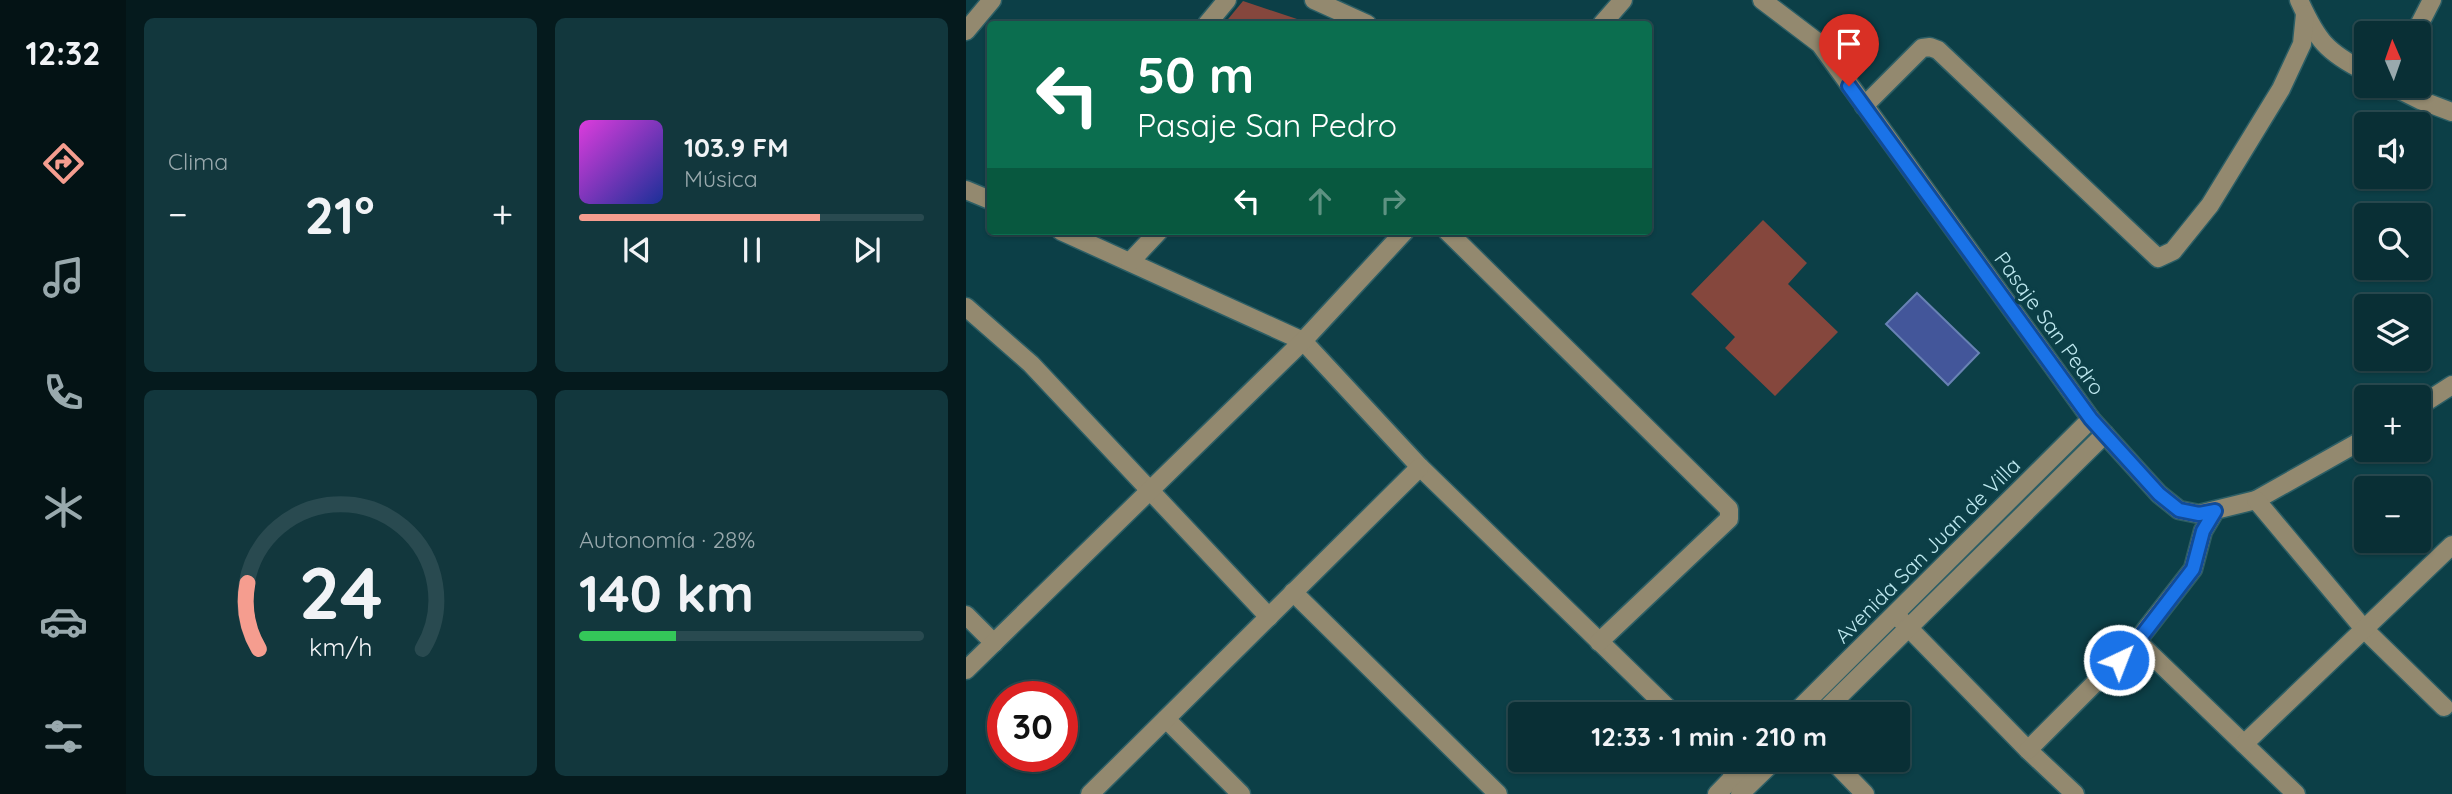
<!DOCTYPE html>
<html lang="es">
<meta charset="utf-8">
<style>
body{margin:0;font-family:Quicksand,sans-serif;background:#12373d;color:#f1f3f6;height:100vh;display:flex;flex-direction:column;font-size:26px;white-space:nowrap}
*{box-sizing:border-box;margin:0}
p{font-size:23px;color:#99a9ad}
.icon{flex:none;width:38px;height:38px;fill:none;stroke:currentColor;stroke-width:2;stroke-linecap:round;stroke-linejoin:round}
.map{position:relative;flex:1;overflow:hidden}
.sheet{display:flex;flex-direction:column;gap:18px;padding:18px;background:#051a1d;width:840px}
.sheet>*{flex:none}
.hud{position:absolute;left:21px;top:21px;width:665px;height:214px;border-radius:7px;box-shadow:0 2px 5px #0004,0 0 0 2px #294a50;background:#0b6e4f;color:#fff;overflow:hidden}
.needle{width:46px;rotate:358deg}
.buttons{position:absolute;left:1388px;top:21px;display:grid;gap:14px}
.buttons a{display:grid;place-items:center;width:77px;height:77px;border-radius:7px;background:#092f35;box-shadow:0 2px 5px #0004,0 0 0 2px #294a50;font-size:35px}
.speed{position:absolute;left:21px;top:681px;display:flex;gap:14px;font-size:35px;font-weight:700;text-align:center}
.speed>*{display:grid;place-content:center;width:91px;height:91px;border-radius:50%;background:#092f35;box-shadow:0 2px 5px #0004,0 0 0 2px #294a50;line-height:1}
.speed .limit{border:10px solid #d22;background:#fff;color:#111}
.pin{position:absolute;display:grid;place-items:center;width:60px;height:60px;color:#fff;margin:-72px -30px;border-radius:50% 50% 50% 0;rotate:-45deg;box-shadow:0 0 7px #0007}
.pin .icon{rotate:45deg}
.me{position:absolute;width:77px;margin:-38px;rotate:43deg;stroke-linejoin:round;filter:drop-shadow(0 0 5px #0008)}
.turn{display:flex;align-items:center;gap:24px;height:147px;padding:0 35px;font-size:32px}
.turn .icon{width:91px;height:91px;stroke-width:2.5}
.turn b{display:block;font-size:49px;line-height:60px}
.lanes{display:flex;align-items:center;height:66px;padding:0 35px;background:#0003;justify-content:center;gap:35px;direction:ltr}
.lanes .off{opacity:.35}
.big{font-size:52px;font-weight:700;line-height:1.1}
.sheet .tile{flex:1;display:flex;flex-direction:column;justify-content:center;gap:10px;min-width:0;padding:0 24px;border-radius:10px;background:#12373d}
.sheet .dial{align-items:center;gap:0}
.dial svg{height:182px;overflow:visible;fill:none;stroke:#294a50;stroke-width:7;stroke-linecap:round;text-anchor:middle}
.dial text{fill:#f1f3f6;stroke:none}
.song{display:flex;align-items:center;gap:21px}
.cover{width:84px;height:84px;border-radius:10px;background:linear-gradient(135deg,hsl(300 70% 55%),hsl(230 70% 35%))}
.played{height:7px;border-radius:4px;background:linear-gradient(90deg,#f59d8f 70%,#294a50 70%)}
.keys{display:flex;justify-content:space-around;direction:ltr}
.heat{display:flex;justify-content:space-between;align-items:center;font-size:38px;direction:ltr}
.charge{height:10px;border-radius:5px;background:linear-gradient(90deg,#34c759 28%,#294a50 0)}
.sheet .tiles{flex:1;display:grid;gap:18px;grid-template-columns:repeat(2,1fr)}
.trip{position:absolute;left:542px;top:702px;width:402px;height:70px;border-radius:7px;background:#092f35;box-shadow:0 2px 5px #0004,0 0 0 2px #294a50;font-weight:700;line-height:70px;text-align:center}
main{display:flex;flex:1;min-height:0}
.tabs{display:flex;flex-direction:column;width:126px;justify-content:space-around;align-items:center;background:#041315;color:#99a9ad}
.tabs .icon{width:49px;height:49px}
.tabs .current{color:#f59d8f}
.tabs b{font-size:32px;color:#f1f3f6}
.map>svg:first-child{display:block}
.green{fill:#85473d}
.water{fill:#43569a;stroke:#6882b4;stroke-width:2}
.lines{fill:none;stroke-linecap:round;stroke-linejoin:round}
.minor-casing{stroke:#2c5e65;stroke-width:21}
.minor{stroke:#93896f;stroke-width:18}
.route-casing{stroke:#114b97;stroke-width:18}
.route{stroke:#1a73e8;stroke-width:12}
.labels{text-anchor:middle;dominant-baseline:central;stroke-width:7;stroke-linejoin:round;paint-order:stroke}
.street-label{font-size:21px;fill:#bfe9f0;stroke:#0c3f47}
</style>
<main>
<nav class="tabs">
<b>12:32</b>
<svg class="icon current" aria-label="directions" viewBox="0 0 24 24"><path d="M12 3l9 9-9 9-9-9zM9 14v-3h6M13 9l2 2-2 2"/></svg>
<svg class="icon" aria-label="music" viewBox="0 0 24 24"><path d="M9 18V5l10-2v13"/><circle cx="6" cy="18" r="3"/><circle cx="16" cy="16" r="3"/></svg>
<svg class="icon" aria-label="phone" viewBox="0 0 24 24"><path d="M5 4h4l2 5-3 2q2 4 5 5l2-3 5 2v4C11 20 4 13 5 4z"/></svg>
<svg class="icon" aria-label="climate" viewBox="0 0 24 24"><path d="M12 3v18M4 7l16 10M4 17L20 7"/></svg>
<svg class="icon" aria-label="car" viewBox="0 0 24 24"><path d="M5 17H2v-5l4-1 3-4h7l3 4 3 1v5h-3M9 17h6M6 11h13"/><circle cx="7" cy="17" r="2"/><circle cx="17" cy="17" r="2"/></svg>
<svg class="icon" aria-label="filters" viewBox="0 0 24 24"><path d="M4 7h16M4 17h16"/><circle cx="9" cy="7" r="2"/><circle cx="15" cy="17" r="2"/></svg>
</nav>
<section class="sheet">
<div class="tiles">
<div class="tile"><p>Clima</p>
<div class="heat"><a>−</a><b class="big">21°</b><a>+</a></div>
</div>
<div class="tile">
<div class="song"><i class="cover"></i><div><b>103.9 FM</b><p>Música</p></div></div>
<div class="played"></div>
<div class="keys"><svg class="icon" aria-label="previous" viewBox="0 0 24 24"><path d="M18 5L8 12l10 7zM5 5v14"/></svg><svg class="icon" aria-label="pause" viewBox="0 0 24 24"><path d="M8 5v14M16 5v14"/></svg><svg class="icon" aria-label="next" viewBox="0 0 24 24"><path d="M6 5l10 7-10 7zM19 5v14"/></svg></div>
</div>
<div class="tile dial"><svg viewBox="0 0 100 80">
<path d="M14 69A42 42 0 1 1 86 69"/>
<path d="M14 69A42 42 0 0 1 9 40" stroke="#f59d8f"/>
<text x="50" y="56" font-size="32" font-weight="700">24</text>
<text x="50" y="72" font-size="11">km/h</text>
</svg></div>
<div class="tile"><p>Autonomía · 28%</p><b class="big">140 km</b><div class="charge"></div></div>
</div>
</section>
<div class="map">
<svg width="1486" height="794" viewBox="0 0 1486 794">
<rect width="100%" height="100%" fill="#0c3f47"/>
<g class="green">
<path d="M277,1L346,24H258Z"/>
<path d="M797,220L841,263L822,284L872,332L809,396L759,348L769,337L725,294Z"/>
</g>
<path class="water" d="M951,293L1013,353L982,385L920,324Z"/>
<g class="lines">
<g class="minor-casing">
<g id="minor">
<path d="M348,0L401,24"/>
<path d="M796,0L854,44L1125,419L1193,494L1213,510L1233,514L1290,500L1400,438"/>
<path d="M1333,0C1351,40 1360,52 1400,72"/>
<path d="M241,24L261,0"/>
<path d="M636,24L657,0"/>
<path d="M0,31L26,0"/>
<path d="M1449,33L1466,0"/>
<path d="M1426,86L1454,100L1486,112"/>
<path d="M898,106L956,48L964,47L972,50L1192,258L1207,251L1244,205L1315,89L1336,44L1339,14"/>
<path d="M0,190L24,200"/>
<path d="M95,231L337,341L454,467L708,714"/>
<path d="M481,231L763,509V519L633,642"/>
<path d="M164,262L193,231"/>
<path d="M0,307L65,364L303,617"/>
<path d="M1452,407L1486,385"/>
<path d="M1290,500L1398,629L1478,707"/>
<path d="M327,592L532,794"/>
<path d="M0,615L28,643"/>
<path d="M934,619L1062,750L1109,794"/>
<path d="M1171,641L1330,794"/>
<path d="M0,670L337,341L439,231"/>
<path d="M828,714L1125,419"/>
<path d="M855,714L1139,434"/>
<path d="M200,719L275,794"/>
<path d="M1278,744L1486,545"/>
<path d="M1062,750L1171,641L1227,569L1237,531L1249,511"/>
<path d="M756,760L777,782"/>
<path d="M866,760L899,794"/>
<path d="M124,794L454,467"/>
<path d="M751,794L784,760"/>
<path d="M774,794L809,760"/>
</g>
</g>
<use href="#minor" class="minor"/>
</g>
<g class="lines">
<g class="route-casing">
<path id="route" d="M883,86L1125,419L1193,494L1213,510L1233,514L1249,511L1237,531L1227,569L1171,642L1153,660"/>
</g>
<use href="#route" class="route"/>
</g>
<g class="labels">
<g class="street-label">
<text transform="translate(1084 323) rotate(54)">Pasaje San Pedro</text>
<text transform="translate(961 550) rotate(-45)">Avenida San Juan de Villa</text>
</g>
</g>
</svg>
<div class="buttons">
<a><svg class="needle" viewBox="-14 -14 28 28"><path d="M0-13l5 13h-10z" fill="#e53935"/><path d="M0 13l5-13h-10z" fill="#99a9ad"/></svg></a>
<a><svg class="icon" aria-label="sound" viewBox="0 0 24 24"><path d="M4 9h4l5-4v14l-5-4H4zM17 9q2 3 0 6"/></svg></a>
<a><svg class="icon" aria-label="search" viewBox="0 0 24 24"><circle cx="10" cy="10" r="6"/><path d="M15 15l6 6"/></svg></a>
<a><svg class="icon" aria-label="layers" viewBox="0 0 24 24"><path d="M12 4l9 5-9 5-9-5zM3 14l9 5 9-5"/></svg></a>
<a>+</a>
<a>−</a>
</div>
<div class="speed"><div class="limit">30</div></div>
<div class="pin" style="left:883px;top:86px;background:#d93025"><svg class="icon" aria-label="arrive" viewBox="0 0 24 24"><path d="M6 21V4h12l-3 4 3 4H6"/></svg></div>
<svg class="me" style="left:1153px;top:660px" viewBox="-20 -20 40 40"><circle r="17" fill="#1a73e8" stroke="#fff" stroke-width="3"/><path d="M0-11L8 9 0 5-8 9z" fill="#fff"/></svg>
<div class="trip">12:33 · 1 min · 210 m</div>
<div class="hud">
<div class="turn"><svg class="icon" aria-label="left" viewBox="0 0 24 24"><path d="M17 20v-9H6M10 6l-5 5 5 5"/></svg><div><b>50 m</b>Pasaje San Pedro</div></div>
<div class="lanes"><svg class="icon" aria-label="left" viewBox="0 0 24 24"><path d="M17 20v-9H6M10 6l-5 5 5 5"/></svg><svg class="icon off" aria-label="ahead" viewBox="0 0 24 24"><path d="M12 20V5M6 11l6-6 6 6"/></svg><svg class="icon off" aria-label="right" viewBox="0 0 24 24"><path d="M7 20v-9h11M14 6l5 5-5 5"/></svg></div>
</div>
</div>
</main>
